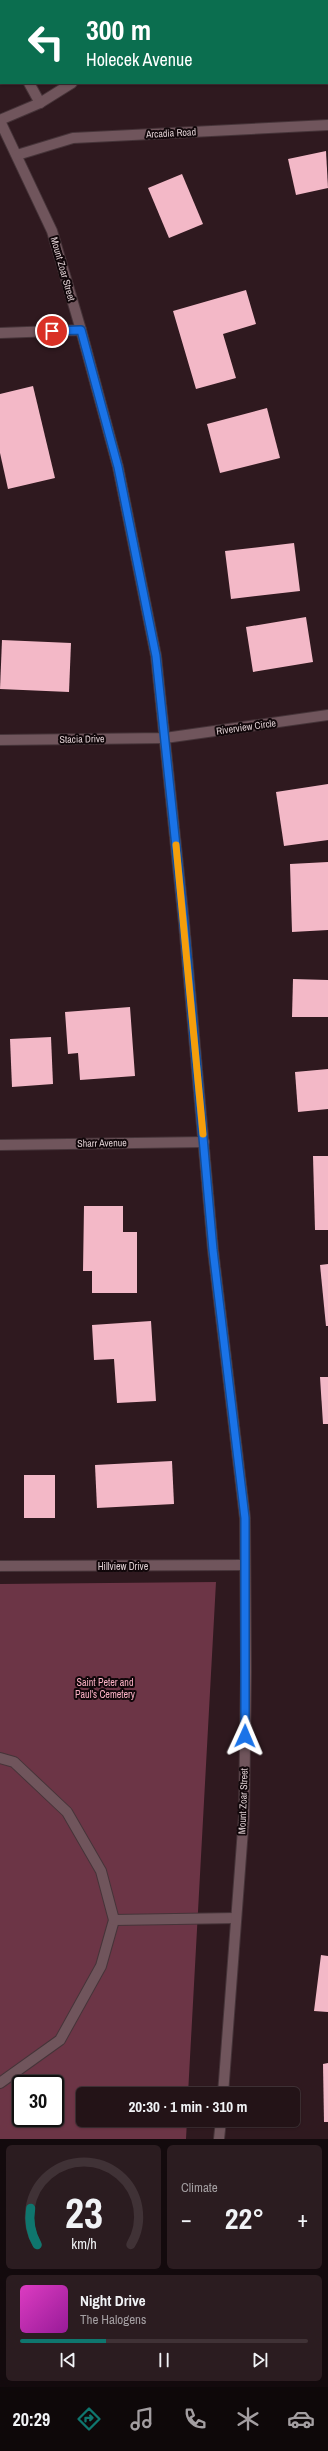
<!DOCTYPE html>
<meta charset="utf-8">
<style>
body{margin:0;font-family:"Archivo Narrow",sans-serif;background:#2b1c20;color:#f1f3f6;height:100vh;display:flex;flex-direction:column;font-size:15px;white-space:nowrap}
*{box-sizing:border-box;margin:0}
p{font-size:13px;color:#a39ea1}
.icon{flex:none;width:22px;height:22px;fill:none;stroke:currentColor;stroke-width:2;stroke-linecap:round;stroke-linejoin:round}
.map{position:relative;height:2139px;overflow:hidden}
.details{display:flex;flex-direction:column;gap:6px;padding:6px;background:#130a0d;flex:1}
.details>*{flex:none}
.top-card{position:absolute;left:0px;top:0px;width:328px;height:84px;box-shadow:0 1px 3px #0004,0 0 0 1px #403236;background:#0b6e4f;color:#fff;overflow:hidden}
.speed{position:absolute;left:12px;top:2075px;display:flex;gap:8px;font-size:20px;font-weight:700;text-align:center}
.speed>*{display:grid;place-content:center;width:52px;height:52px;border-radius:50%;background:#231317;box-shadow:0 1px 3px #0004,0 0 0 1px #403236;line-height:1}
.speed .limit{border:2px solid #111;border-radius:6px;background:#fff;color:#111}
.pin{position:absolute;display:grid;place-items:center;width:34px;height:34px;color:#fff;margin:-17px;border:2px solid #fff;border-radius:50%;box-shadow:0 1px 4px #0007}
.me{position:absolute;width:44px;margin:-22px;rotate:1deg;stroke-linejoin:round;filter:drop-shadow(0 0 3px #0008)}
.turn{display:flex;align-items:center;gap:14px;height:84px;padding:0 20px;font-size:18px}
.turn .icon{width:52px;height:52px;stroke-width:2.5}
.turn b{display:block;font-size:28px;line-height:34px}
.big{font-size:30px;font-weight:800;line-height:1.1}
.details .card{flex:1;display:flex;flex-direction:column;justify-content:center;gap:6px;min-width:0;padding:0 14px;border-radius:6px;background:#2b1c20}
.details .dial{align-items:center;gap:0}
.dial svg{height:104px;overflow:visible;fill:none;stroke:#403236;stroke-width:7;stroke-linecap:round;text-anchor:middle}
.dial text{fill:#f1f3f6;stroke:none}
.song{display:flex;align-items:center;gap:12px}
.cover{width:48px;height:48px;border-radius:6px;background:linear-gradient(135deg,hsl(310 70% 55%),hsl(300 70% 35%))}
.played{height:4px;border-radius:2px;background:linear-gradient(90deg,#0f766e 30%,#403236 30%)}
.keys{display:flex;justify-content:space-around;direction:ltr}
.heat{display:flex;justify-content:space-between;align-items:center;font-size:22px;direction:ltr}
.details .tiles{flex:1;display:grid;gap:6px;grid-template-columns:1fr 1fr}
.card:last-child{grid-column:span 2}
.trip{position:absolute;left:76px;top:2087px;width:224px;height:40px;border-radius:6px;background:#231317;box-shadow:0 1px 3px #0004,0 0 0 1px #403236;font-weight:800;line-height:40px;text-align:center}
.menu{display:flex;height:64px;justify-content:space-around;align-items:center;background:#0e0809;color:#a39ea1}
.menu .icon{width:28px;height:28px}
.menu .on{color:#0f766e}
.menu b{font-size:18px;color:#f1f3f6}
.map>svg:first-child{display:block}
.green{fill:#6c3546;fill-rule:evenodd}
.forest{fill:#893452}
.building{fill:#f3b8c7}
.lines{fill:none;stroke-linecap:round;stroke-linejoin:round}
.lane-casing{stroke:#463439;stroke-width:12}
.street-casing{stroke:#463439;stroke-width:12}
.lane{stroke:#70555c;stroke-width:10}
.street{stroke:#70555c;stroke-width:10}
.route-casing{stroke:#114b97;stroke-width:10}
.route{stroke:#1a73e8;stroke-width:7}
.slow{stroke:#f59e0b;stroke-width:7}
.labels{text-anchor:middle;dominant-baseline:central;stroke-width:4;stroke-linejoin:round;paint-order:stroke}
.street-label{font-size:10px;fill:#deced1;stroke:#11070a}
.park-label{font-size:10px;fill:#fab0c4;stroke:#11070a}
</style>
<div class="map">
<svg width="328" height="2139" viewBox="0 0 328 2139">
<rect width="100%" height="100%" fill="#2f191f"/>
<path class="green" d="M216,1582L188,2094H83V2120H187L186,2139H0V1584ZM21,2084H55V2118H21Z"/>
<path class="forest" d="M19,0H328V37L327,1Z"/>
<g class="building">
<path d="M326,151L328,188L296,195L288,159Z"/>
<path d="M182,174L203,224L169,238L148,188Z"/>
<path d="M246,290L256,324L223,334L236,378L196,389L173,311Z"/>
<path d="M33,386L55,478L8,489L0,453V394Z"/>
<path d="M267,408L280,458L220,473L207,424Z"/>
<path d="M294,543L300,591L231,599L225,551Z"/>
<path d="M306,617L313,662L253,672L246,627Z"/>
<path d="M2,640L71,643L69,692L0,689Z"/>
<path d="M328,784V840L284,846L276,792Z"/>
<path d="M328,862V930L292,932L290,864Z"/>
<path d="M293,979L328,980V1017H292Z"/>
<path d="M130,1007L135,1076L80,1080L78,1053L68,1054L65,1012Z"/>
<path d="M51,1037L53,1084L12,1087L10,1039Z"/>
<path d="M328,1069V1109L298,1112L295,1072Z"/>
<path d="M313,1156H328V1230H315Z"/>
<path d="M84,1206H123V1232H137V1293H92V1271H83Z"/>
<path d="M328,1264V1326H326L320,1265Z"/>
<path d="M151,1321L156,1401L117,1403L114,1359L94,1360L92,1325Z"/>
<path d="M320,1377H328V1424H323Z"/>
<path d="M172,1461L174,1504L97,1508L95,1465Z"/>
<rect x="24" y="1475" width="31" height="43"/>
<path d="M321,1955L328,1956V2012L314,2011Z"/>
<path d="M328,2063V2122H324L323,2064Z"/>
</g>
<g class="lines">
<g class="lane-casing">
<g id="lane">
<path d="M0,34L1,36"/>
<path d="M327,71H328"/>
<path d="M29,83L40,103"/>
<path d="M0,120L40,103L72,83"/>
<path d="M0,1758L14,1762L67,1812L101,1871L114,1920L101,1966L60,2040L0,2083"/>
<path d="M114,1920L236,1918"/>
</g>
</g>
<g class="street-casing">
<g id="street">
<path d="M0,121L52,231L81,330L118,467L156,656L184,923L213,1250L245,1518L246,1672L244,1816L223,2094"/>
<path d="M17,155L73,138L328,125"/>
<path d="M0,333L81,330"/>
<path d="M0,740L165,738L328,715"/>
<path d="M0,1145L204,1142"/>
<path d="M0,1566L245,1565"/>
<path d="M219,2139L221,2120"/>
</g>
</g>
<use href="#lane" class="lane"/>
<use href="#street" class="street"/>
</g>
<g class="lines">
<g class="route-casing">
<path id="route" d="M52,331L81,330L118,467L156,656L184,923L213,1250L245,1518V1736"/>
</g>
<use href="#route" class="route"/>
<path class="slow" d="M176,845L203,1134"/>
</g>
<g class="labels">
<g class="street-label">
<text transform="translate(171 133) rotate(-3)">Arcadia Road</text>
<text transform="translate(63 269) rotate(74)">Mount Zoar Street</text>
<text transform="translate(246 727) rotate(-8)">Riverview Circle</text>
<text transform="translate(82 739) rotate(-1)">Stacia Drive</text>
<text transform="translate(102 1143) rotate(-1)">Sharr Avenue</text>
<text x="123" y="1566">Hillview Drive</text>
<text transform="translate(243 1801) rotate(-88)">Mount Zoar Street</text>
</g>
<g class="park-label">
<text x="105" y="1682">Saint Peter and<tspan x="105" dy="12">Paul's Cemetery</tspan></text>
</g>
</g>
</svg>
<div class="speed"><div class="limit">30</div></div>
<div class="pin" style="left:52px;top:331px;background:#d93025"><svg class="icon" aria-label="arrive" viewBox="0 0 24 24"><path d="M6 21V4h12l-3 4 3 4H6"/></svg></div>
<svg class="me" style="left:245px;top:1736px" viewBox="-20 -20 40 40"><path d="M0-17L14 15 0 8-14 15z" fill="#1a73e8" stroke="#fff" stroke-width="4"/></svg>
<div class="trip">20:30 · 1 min · 310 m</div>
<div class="top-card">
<div class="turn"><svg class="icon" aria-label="left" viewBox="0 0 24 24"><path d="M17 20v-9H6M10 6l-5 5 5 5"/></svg><div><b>300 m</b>Holecek Avenue</div></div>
</div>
</div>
<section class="details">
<div class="tiles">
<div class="card dial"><svg viewBox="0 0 100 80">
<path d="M14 69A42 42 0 1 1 86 69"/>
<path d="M14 69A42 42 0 0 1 9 41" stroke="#0f766e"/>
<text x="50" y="56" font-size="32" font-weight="700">23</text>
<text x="50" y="72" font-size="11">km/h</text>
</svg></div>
<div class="card"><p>Climate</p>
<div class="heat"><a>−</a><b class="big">22°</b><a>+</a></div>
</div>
<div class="card">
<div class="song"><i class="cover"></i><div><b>Night Drive</b><p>The Halogens</p></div></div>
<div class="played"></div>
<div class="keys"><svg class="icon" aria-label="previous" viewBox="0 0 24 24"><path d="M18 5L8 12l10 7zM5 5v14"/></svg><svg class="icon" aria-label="pause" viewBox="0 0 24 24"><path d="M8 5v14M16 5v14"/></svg><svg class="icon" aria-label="next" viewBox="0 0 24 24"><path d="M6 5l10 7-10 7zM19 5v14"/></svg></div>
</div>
</div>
</section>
<nav class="menu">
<b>20:29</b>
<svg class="icon on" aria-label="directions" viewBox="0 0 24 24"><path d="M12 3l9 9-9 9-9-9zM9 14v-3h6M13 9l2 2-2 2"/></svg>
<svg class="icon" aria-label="music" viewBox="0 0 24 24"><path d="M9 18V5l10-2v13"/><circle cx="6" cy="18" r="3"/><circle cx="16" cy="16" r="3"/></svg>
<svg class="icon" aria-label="phone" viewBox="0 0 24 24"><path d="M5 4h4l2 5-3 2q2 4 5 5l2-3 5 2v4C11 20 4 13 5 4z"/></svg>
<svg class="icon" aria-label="climate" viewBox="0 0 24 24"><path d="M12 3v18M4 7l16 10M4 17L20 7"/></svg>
<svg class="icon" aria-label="car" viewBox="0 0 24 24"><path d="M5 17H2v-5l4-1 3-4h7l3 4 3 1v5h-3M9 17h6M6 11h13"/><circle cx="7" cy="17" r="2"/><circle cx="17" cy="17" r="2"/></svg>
</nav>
